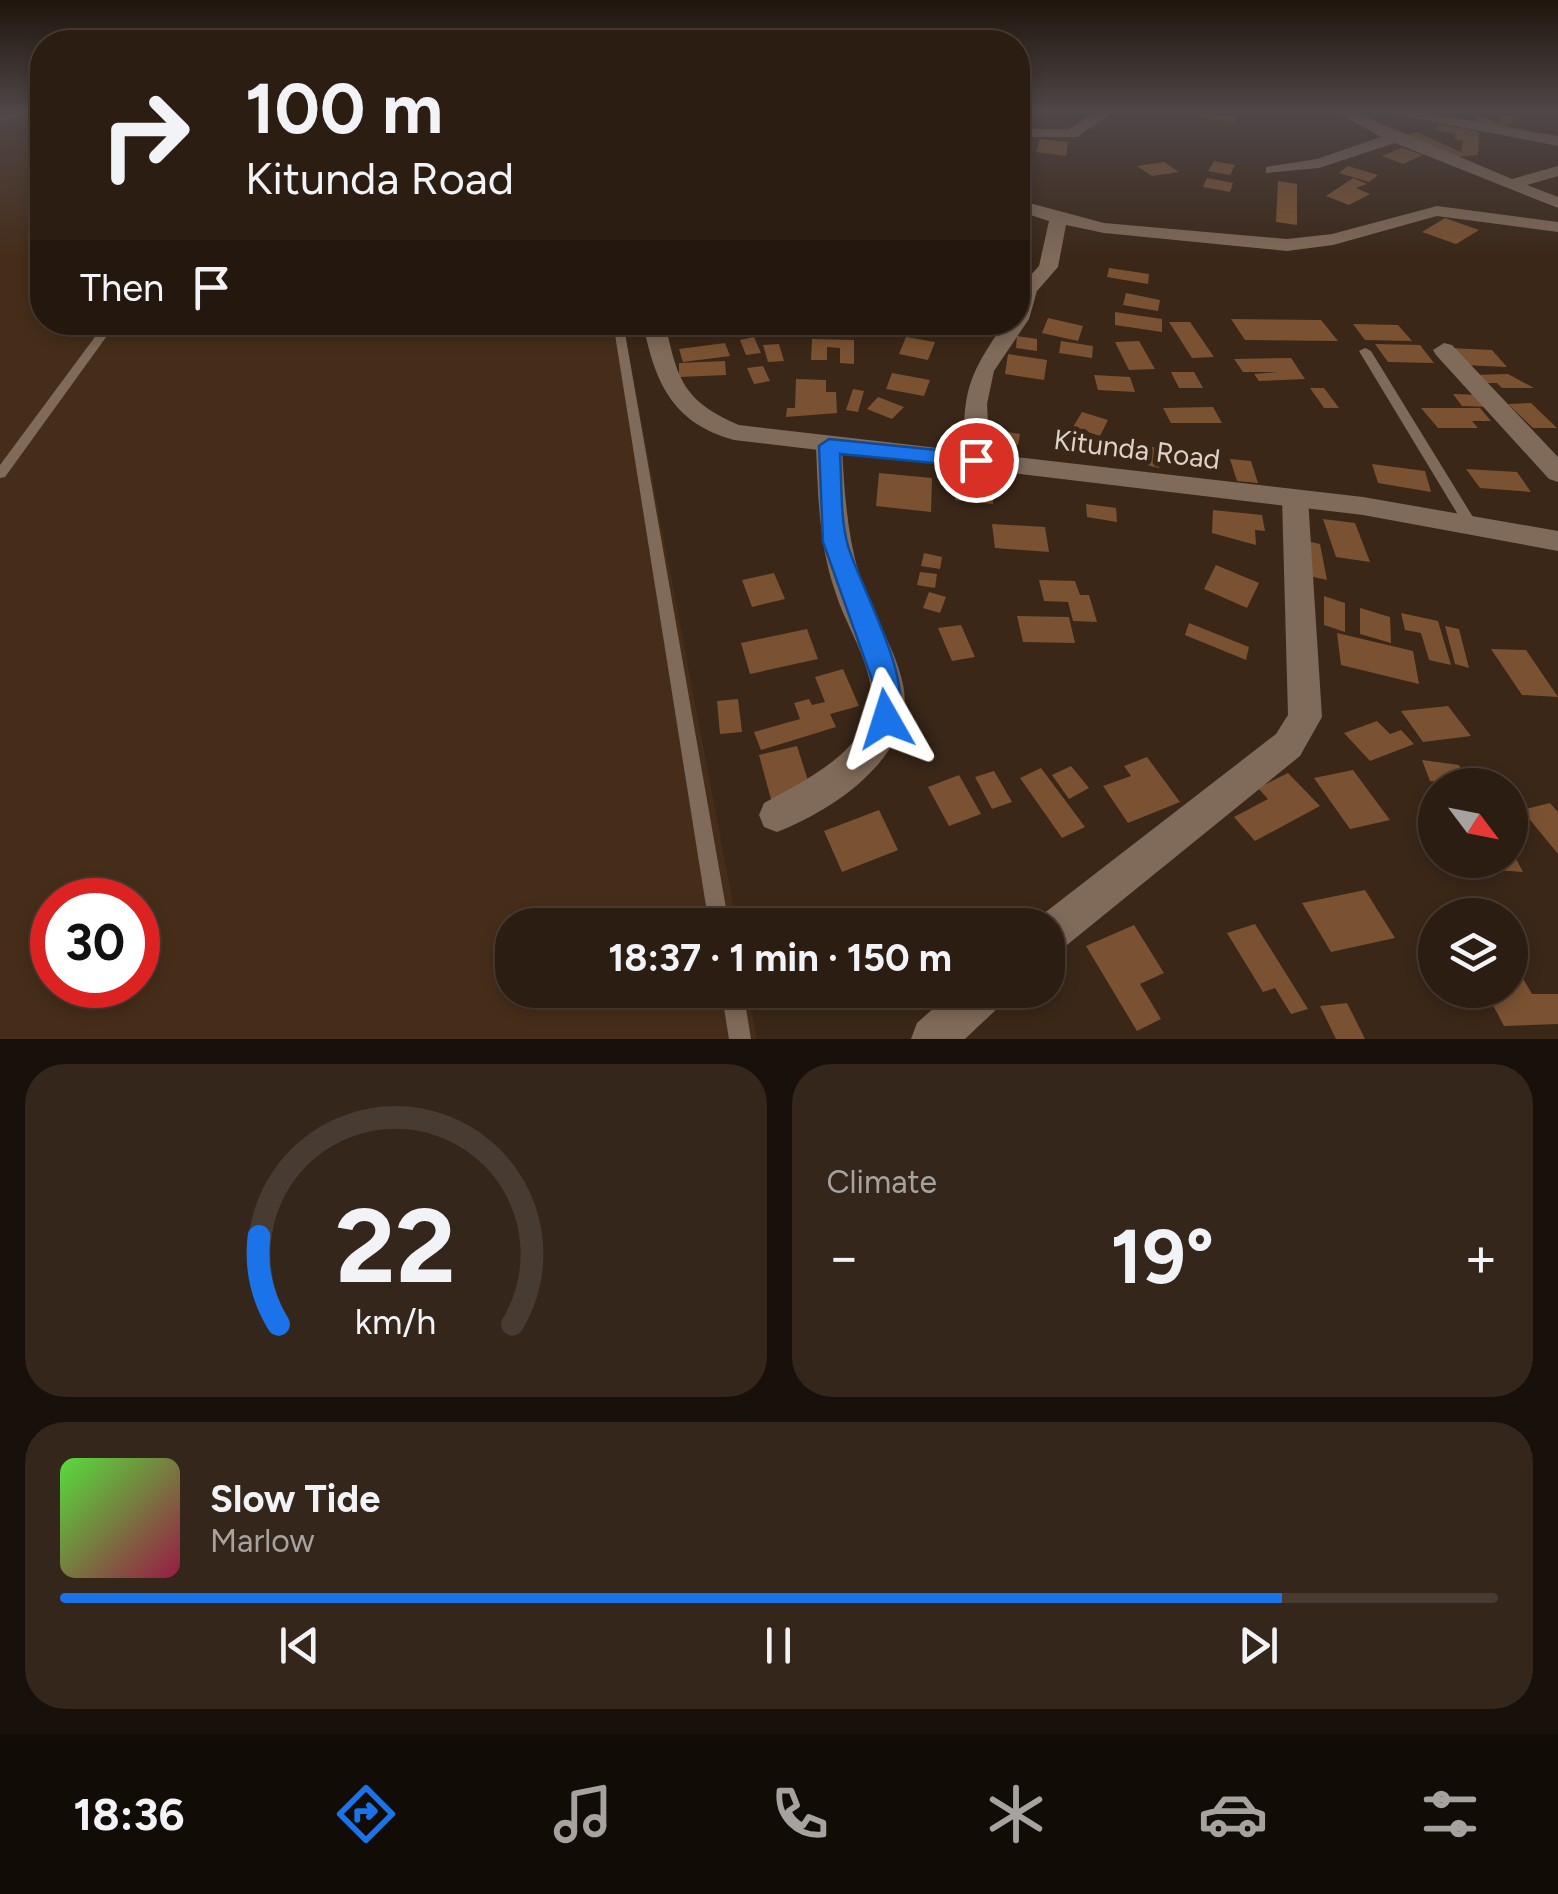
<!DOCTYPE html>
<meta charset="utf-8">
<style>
body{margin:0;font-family:Figtree,sans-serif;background:#34261b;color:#f1f3f6;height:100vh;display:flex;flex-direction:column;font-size:38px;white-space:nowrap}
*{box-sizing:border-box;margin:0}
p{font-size:32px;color:#a6a29f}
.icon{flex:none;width:55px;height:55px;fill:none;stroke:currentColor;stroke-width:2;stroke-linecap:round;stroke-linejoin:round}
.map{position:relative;height:1039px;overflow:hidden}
.details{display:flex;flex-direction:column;gap:25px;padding:25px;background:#18100a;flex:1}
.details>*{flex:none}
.guide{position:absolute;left:30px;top:30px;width:1000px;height:305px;border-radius:40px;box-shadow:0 5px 15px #0003,0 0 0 2px #483b32;background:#2c1d12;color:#f1f3f6;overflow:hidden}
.needle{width:65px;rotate:122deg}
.fabs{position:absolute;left:1418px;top:768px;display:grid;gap:20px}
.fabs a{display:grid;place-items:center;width:110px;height:110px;border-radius:50%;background:#2c1d12;box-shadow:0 5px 15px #0003,0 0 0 2px #483b32;font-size:50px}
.speed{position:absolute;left:30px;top:878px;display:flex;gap:20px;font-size:50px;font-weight:700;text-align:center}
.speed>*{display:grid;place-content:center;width:130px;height:130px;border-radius:50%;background:#2c1d12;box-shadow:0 5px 15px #0003,0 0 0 2px #483b32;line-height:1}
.speed .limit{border:15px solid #d22;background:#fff;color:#111}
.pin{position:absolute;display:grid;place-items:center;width:85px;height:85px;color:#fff;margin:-42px;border:5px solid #fff;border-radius:50%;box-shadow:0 2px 10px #0007}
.me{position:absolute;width:110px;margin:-55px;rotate:354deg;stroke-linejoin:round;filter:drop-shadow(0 0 8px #0008)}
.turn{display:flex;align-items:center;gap:35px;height:210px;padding:0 50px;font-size:45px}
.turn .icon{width:130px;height:130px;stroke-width:2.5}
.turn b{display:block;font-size:70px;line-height:85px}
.then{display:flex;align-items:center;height:95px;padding:0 50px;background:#0003;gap:20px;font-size:38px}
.big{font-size:75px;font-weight:700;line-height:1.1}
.details .tile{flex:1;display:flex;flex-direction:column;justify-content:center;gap:15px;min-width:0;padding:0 35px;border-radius:40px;background:#34261b}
.details .dial{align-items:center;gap:0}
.dial svg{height:260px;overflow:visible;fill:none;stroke:#483b32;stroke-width:7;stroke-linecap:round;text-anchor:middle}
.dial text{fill:#f1f3f6;stroke:none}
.song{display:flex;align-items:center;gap:30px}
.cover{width:120px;height:120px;border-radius:15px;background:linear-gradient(135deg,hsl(110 70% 55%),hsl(340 70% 35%))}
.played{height:10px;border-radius:5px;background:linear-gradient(90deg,#1a73e8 85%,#483b32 85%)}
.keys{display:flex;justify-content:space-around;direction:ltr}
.heat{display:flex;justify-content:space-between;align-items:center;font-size:55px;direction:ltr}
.details .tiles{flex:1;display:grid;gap:25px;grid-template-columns:1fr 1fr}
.tile:last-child{grid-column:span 2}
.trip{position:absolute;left:495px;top:908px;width:570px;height:100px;border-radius:40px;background:#2c1d12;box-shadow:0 5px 15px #0003,0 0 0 2px #483b32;font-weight:700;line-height:100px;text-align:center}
.tab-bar{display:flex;height:160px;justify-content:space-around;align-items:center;background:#120c07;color:#a6a29f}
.tab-bar .icon{width:70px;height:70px}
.tab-bar .selected{color:#1a73e8}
.tab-bar b{font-size:45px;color:#f1f3f6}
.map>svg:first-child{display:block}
.built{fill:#452d19;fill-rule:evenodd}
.building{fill:#7a5231}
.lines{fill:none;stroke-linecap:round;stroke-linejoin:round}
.service{fill:#806a59;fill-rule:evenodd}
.minor{fill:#806a59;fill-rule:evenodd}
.tertiary{fill:#806a59;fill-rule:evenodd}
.route{fill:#1a73e8;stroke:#114b97;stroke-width:2.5}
.labels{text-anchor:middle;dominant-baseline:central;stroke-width:10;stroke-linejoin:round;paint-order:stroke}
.street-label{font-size:28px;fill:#ded2c8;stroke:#3a2718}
</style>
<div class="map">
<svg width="1558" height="1039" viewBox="0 0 1558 1039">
<rect width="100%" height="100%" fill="#3a2718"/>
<path class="built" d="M0,112H42V322L623,323L737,925H512V990H748L757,1039H0ZM52,900H138V985H52Z"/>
<g class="building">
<path d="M1202,112L1219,115H1238L1234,123L1200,117Z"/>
<path d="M1475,114L1497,123L1500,115L1514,117L1511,125L1505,123L1506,129L1482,131Z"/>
<path d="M1438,124L1479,132L1478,155L1454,157L1400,137L1417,132L1461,152L1463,141L1454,139L1456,134L1436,130Z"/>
<path d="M1040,139L1068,142L1066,156L1036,152Z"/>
<path d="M1402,148L1423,155L1403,164L1382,156Z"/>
<path d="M1214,161L1235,165L1230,175L1208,171Z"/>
<path d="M1164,162L1179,172L1152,176L1137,166Z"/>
<path d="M1348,166L1378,175L1369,182L1339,173Z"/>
<path d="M1207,178L1233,183L1230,192L1203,187Z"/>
<path d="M1353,178L1367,184L1356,188L1370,194L1349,205L1326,196Z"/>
<path d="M1278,181L1297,184V225L1276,222Z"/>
<path d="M1445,218L1479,230L1456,244L1422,232Z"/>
<path d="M1109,268L1149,274L1148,284L1107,277Z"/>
<path d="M1126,293L1160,300L1158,311L1123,305Z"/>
<path d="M1115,312L1162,319V332L1115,325Z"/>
<path d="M1048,318L1083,326L1078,341L1042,333Z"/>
<path d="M1231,319L1321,320L1338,341L1245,340Z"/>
<path d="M749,322H782L784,331L751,334Z"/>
<path d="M1169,322H1190L1214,357L1192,358Z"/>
<path d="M1353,324L1398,325L1412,341L1365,340Z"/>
<path d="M1017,336L1037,339V351L1016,348Z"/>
<path d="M754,337L761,353L746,355L740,340Z"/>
<path d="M906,337L935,342L928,360L899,354Z"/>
<path d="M812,339L854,340V364L840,363V348L827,347V360H811Z"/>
<path d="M1061,341L1093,346L1092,358L1059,353Z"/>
<path d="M1139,341L1155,369L1129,370L1115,342Z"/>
<path d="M725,343L730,356L683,362L679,349Z"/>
<path d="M779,344L784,361L768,362L763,345Z"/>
<path d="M1375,344L1420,345L1434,363L1388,362Z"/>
<path d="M1450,348L1492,350L1507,367L1464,365Z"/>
<path d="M1008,354L1047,360L1044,380L1005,374Z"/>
<path d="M1291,358L1305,379L1259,381L1254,374L1279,372H1243L1234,359Z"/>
<path d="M725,361L726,375L679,377V363Z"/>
<path d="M763,366L770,381L754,384L747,368Z"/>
<path d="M1171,372H1194L1203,388H1179Z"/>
<path d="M892,373L930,380L924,396L886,389Z"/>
<path d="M1508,374L1534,388H1502L1497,383H1483L1475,375Z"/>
<path d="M1094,375L1130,377L1135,392L1098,390Z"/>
<path d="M796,379L826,380V392H836L837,413L786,417L787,408H795Z"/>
<path d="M1310,388H1324L1339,408H1324Z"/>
<path d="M853,389L864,391L858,412L846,410Z"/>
<path d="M1453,394L1481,395L1491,407L1462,406Z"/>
<path d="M878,397L904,407L892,419L867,409Z"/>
<path d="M1531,403L1557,428H1533L1508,404Z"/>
<path d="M1213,407L1222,423H1171L1163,408Z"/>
<path d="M1421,408H1480L1491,421H1472L1478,428H1438Z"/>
<path d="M1082,412L1108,420L1100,436L1073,427Z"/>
<path d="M991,429L1020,434L1018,445L989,440Z"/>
<path d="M1121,440L1162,449L1159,468L1118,458Z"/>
<path d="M1230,459L1251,461L1258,483L1237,481Z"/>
<path d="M1372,464L1425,471L1431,492L1378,483Z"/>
<path d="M1466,469L1517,472L1531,492L1480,488Z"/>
<path d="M879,473L932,478L931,512L876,506Z"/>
<path d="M956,487L993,491V504L955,500Z"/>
<path d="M1086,504L1116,508L1117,522L1087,517Z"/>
<path d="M1213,510L1262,515L1265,531L1255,530L1256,545L1212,533Z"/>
<path d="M1323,519L1355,523L1370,562L1336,557Z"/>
<path d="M992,524L1045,527L1049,552L995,548Z"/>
<path d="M1302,540L1320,544L1327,580L1309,576Z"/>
<path d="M924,553L942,557L940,569L921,566Z"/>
<path d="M1216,565L1259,583L1247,608L1204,589Z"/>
<path d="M920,572L937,574L935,588L917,585Z"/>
<path d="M774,573L785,599L752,607L742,580Z"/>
<path d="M1039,580L1075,581L1080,595H1089L1097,622L1073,621L1068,602L1044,601Z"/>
<path d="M929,592L946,597L940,613L923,608Z"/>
<path d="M1324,596L1345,603V632L1324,625Z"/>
<path d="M1360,608L1390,617L1391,643L1360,634Z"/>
<path d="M1401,613L1438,621L1451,665L1429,660L1421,633L1405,630Z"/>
<path d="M1017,616L1069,617L1075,643L1023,642Z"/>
<path d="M1189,623L1249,647L1246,660L1185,635Z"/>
<path d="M961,625L975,657L952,661L938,628Z"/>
<path d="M1445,626L1459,629L1469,668L1455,664Z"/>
<path d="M807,629L818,659L750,674L741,643Z"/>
<path d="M1337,633L1413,651L1419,684L1341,665Z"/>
<path d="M1491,649L1526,650L1558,697L1522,695Z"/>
<path d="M843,669L859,706L830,714L836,727L761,750L754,732L800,719L794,703L809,699L812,705L825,702L815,677Z"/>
<path d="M738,699L742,732L720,734L717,701Z"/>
<path d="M1448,706L1471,736L1423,742L1401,711Z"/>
<path d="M1377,721L1390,734L1401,730L1414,744L1370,761L1344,733Z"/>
<path d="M797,746L812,793L772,803L759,755Z"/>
<path d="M1147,757L1180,802L1128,823L1103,786L1131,776L1124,766Z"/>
<path d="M1422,760L1459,765L1468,785L1430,781Z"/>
<path d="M1071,766L1089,788L1069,799L1052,775Z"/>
<path d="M1041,768L1085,827L1062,838L1020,778Z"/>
<path d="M1353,770L1390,820L1350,829L1314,778Z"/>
<path d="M994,771L1012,802L992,809L975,777Z"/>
<path d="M1288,773L1320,806L1255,841L1234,817L1268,799L1258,788Z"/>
<path d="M959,775L981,814L949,826L928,787Z"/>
<path d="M1550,803L1558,812V854L1522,810Z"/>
<path d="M879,810L898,850L842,872L824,831Z"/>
<path d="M1510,847L1523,872L1439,866L1436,860H1510Z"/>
<path d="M1365,890L1395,938L1331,952L1302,903Z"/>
<path d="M1255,924L1308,1009L1291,1014L1275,988L1263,992L1227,933Z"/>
<path d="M1134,925L1164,973L1140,984L1161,1019L1137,1031L1086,946Z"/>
<path d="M1510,956L1532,994H1558V1024L1504,1026L1485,990H1510Z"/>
<path d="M1347,1003L1365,1039H1336L1320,1006Z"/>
</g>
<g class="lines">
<g class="service">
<path d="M22,112H36L0,121V117Z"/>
<path d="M106,322H117L5,477L0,478V465Z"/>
<path d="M613,322H623L729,925H709Z"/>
<path d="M1365,348L1371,351L1476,522L1478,525L1476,528H1466L1359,351Z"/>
<path d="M721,990H743L751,1039H729Z"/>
</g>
<g class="minor">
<path d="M1097,112H1114L1077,137H1018V129H1069Z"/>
<path d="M1337,112H1354L1512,179L1558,166V176L1527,185L1558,197V208L1395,143L1319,168L1266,173V167L1317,159L1381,137Z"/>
<path d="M1384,112H1418L1558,136V146Z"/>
<path d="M1018,200L1104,223L1287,239L1332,234L1437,206L1558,222V232L1437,216L1333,245L1287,251L1104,233L1066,225L1058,267L1037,291L1029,319L994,371L987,404L990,460L977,468L964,460C963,391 966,379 1005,322H1018V289L1039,266L1049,221L1018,211Z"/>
<path d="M1444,343L1452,345L1558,457V482L1549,479L1436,355L1433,350Z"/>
<path d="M829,438L842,446C844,489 847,533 859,574C870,611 893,643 902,680C921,753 834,810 777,832L764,827L759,815L764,803C811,777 885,743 869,678C862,647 844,621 835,591C819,545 818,495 816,446Z"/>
<path d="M1295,489L1308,498L1322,717L1300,756L1062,949L1048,955V925H1032L1034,921L1276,734L1288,715L1282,498Z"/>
<path d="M954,990H1007L1001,1005L965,1039H911L917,1023Z"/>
</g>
<path class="tertiary" d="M643,322H665C677,379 683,401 739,425L1363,497L1558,531V551L1363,515L734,440C672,423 654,381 643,322Z"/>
</g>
<linearGradient id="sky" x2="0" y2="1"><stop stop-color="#20150d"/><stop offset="0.43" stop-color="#4f4748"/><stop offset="1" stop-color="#4f4748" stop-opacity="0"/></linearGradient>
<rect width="1558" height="258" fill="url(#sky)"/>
<path class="route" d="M829,439L976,454L987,460L976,467L840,454C842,483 840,518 848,546C862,592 917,683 896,728L886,731L876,728L872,719L875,688L823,542L819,446Z"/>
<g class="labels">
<g class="street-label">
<text transform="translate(1137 449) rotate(7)">Kitunda Road</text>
</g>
</g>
</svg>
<div class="fabs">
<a><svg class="needle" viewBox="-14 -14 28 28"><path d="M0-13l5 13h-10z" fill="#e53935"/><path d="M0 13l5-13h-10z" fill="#a6a29f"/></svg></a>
<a><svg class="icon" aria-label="layers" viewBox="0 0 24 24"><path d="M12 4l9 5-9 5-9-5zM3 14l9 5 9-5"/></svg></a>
</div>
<div class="speed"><div class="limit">30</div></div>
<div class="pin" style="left:976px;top:460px;background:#d93025"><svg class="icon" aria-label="arrive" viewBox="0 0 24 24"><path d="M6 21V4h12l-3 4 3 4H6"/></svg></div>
<svg class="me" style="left:886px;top:719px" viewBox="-20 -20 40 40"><path d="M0-17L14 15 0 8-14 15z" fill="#1a73e8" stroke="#fff" stroke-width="4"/></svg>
<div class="trip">18:37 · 1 min · 150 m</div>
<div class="guide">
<div class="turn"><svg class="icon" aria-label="right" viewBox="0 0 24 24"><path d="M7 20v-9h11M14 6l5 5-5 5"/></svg><div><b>100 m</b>Kitunda Road</div></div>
<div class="then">Then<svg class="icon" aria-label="arrive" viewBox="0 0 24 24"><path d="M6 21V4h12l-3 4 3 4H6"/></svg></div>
</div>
</div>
<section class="details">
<div class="tiles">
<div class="tile dial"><svg viewBox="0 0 100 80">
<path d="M14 69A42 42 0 1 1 86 69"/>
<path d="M14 69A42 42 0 0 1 8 42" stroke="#1a73e8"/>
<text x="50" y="56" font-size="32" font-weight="700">22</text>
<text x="50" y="72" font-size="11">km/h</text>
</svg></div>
<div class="tile"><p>Climate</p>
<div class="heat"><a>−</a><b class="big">19°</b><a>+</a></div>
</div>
<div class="tile">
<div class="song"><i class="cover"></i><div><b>Slow Tide</b><p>Marlow</p></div></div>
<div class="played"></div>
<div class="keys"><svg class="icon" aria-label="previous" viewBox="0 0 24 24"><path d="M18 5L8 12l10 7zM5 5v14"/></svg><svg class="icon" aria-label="pause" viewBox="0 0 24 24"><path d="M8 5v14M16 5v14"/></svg><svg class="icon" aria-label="next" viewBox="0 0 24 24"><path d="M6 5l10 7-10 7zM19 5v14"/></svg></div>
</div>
</div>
</section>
<nav class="tab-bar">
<b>18:36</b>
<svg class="icon selected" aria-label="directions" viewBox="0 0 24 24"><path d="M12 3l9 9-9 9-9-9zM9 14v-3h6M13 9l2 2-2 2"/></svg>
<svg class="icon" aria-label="music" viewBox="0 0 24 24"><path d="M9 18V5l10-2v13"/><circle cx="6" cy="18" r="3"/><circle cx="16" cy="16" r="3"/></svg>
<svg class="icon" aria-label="phone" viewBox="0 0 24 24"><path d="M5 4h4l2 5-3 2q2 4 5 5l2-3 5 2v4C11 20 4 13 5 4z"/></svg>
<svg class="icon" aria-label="climate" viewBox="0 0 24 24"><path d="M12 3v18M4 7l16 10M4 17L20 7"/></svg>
<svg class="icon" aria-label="car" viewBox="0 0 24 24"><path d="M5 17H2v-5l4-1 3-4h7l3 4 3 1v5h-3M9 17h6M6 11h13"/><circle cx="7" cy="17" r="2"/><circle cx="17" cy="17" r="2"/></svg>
<svg class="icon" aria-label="filters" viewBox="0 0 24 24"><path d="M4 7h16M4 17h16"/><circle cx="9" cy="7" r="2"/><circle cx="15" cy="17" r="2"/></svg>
</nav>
